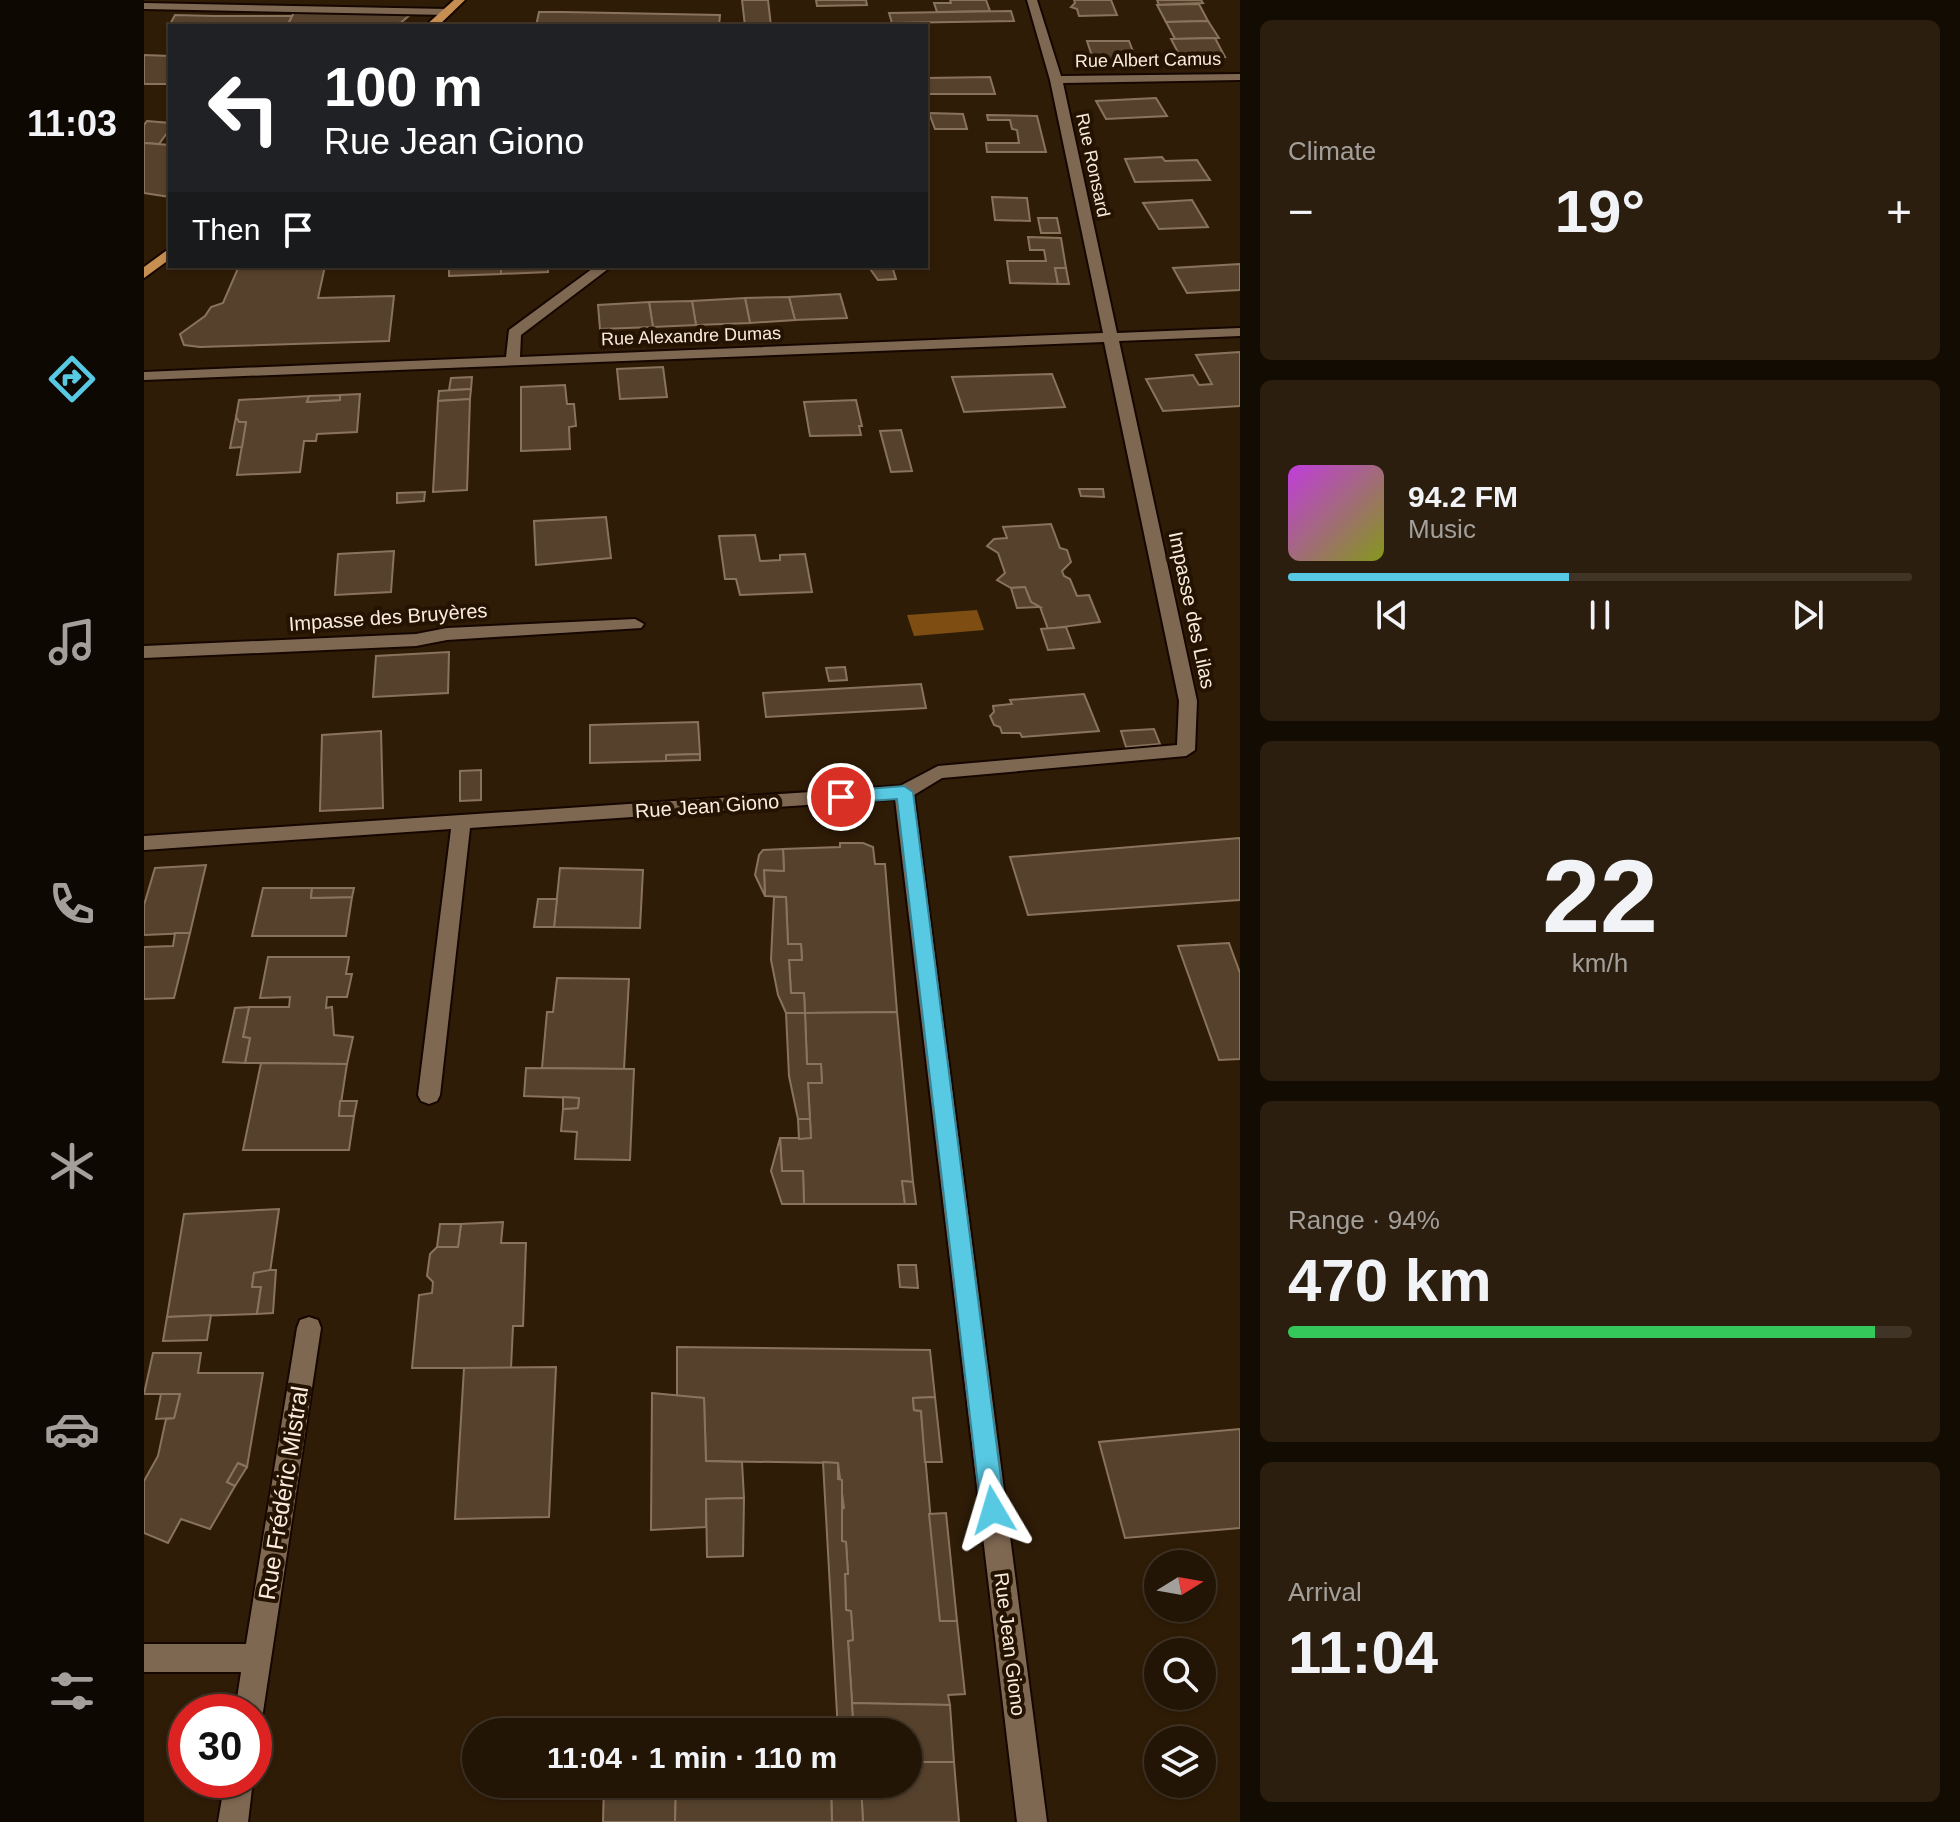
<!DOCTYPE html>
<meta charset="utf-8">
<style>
body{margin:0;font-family:Arial,sans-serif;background:#2b1e0f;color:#f1f3f6;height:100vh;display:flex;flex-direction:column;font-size:30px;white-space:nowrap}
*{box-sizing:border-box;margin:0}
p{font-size:26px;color:#a39f9a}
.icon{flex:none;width:44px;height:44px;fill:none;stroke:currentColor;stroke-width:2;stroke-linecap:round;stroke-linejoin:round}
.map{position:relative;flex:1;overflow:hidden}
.details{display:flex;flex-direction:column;gap:20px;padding:20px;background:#130c03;width:720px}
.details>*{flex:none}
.guide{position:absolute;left:24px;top:24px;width:760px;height:244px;border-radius:0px;box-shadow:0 2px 6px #0004,0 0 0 2px #403427;background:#202124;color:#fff;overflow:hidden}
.needle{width:52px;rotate:79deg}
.fabs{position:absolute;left:1000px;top:1550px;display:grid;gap:16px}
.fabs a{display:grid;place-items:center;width:72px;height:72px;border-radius:50%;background:#231505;box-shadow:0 2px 6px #0004,0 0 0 2px #403427;font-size:40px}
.speed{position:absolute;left:24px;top:1694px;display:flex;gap:16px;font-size:40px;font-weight:700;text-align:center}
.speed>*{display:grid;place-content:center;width:104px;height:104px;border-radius:50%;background:#231505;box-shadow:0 2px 6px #0004,0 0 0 2px #403427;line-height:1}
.speed .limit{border:12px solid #d22;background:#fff;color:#111}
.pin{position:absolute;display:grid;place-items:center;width:68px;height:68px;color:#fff;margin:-34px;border:4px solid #fff;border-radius:50%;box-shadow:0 2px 8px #0007}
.me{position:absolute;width:88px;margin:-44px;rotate:353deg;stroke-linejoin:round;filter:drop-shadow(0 0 6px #0008)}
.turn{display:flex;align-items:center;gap:28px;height:168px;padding:0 24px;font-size:36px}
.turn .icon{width:104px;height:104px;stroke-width:2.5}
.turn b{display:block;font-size:56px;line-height:68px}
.then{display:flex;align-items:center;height:76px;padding:0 24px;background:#0003;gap:16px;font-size:30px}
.big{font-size:60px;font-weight:700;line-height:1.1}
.details .card{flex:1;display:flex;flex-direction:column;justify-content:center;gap:12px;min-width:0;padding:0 28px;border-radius:12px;background:#2b1e0f}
.details .dial{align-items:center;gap:0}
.dial b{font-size:104px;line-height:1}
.song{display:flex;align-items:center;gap:24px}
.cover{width:96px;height:96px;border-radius:12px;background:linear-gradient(135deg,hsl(290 70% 55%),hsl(70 70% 35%))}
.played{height:8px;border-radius:4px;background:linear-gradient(90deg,#58c9e3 45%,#403427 45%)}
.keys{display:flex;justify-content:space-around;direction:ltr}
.heat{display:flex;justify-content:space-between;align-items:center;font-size:44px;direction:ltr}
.charge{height:12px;border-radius:6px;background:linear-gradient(90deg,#34c759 94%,#403427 0)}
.trip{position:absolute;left:318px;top:1718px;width:460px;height:80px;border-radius:40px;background:#231505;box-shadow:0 2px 6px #0004,0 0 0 2px #403427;font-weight:700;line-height:80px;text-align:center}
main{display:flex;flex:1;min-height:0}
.menu{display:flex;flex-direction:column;width:144px;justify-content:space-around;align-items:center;background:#0e0802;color:#a39f9a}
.menu .icon{width:56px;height:56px}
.menu .on{color:#58c9e3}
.menu b{font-size:36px;color:#f1f3f6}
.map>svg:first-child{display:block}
.water{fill:#7d4d12}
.building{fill:#56412c;stroke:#8a735d;stroke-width:2}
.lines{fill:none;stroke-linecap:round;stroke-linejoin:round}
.minor-casing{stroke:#160600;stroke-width:4}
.major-casing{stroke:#160600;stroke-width:4}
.minor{fill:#7f6852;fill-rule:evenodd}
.major{fill:#c78e52;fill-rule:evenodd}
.route{fill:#58c9e3;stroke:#398394;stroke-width:2}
.labels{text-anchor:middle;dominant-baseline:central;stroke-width:8;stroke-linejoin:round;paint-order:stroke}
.far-street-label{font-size:18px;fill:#f9ecdf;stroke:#251301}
.street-label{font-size:20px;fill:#f9ecdf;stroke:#251301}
.near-street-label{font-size:24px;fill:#f9ecdf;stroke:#251301}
</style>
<main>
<nav class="menu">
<b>11:03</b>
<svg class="icon on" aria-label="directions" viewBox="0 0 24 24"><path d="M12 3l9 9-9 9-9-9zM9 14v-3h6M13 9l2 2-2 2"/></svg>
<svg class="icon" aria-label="music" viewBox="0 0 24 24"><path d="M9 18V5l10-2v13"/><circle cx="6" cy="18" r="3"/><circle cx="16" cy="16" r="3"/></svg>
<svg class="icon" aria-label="phone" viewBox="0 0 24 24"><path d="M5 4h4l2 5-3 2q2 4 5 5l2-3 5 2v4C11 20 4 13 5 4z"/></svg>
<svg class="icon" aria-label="climate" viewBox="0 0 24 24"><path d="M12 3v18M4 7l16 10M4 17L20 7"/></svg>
<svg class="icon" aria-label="car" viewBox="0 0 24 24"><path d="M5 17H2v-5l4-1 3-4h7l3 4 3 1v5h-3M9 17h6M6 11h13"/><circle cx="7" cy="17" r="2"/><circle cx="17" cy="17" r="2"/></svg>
<svg class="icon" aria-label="filters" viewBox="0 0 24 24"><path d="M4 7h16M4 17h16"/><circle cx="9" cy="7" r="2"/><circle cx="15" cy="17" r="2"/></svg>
</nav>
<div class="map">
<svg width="1096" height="1822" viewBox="0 0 1096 1822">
<rect width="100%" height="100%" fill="#2f1c07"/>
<path class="water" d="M833,610L840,630L770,636L763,615Z"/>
<g class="building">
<path d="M598,0H624L627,26H601Z"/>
<path d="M672,0H722L723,5L673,6Z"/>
<path d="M806,0H842L846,11L793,12L790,3H807Z"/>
<path d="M930,0H967L973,15L935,16L933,9L927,7L931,3Z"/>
<path d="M1013,0H1057L1059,3L1015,5Z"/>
<path d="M1055,4L1064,21L1022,22L1013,5Z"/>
<path d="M867,11L870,21L748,23L745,13Z"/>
<path d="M150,12H259L267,14L253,26H143Z"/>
<path d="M395,12H419L576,15L575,26H392Z"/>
<path d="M31,15L70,16H148L143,26L24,28Z"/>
<path d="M1064,21L1075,38L1031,39L1022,22Z"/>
<path d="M1071,38L1081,57L1037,58L1027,39Z"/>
<path d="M943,41H985L993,62H950Z"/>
<path d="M0,55L26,56V84H0Z"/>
<path d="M846,77L851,94H782V78Z"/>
<path d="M1012,98L1023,116L962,119L952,101Z"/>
<path d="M785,113L819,114L823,129H791Z"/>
<path d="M843,115L893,116L902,152H843L842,143H875L873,130L868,129L866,120H844Z"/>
<path d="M3,121L26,123V129L15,144L0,143V125Z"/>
<path d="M0,143L26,145V197L0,193Z"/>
<path d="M1018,157L1021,161L1053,160L1066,180L991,182L981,159Z"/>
<path d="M848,197L883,198L886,221L851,220Z"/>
<path d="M1048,200L1064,227L1015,229L999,203Z"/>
<path d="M894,218H913L916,233H897Z"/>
<path d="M884,237L917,238L922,268H911L914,284L866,283L863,261H902L900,250H886Z"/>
<path d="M1096,264V290L1043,293L1029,268Z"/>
<path d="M95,266H181L174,298L250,296L245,341L56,347L40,345L36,334L61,316L67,307L79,303Z"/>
<path d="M305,266H357V274L305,276Z"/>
<path d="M357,266H404V272L357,274Z"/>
<path d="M724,266H748L752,279L734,280Z"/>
<path d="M911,268H922L925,284H914Z"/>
<path d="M696,294L703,318L651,320L645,297Z"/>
<path d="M645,297L651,320L606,323L601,298Z"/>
<path d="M601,298L606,323L552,325L548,301Z"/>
<path d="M548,301L552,325L509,327L505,302Z"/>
<path d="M505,302L509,327L456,329L454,305Z"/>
<path d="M1096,352V406L1019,411L1002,379L1049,375L1055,385L1068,384L1052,355Z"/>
<path d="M519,367L523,397L476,399L473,369Z"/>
<path d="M908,374L921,407L820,412L808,377Z"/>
<path d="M328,377L327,389L305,390L307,378Z"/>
<path d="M421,385L423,404H430L432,426L425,427L426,449L377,451V387Z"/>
<path d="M327,389L326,399L294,401L295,391Z"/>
<path d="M216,394L213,432L173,434L172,441H160L156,472L93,475L102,422H95L92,417L95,400L165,396L163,402L196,400V395Z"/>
<path d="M196,395V400L163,402L165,396Z"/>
<path d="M326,399L323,490L289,492L294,401Z"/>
<path d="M712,400L718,426H715L717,435L666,436L660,402Z"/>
<path d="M92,417L95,422H102L98,447L86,448Z"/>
<path d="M757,430L768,471L747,472L736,431Z"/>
<path d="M935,489H959L960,497L937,496Z"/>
<path d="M281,492L280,501L253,503V493Z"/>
<path d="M462,517L467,558L392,565L390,521Z"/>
<path d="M907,524L916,548L923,550L927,562L918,571L920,576L926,579L933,596L945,595L956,622L904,629L896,607L887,602L881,587L867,588L853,580L861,573L854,553L843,546L850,539L863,538L859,527Z"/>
<path d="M611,535L616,561L636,560V555L661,554L668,592L596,595L592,579H581L575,536Z"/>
<path d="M250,551L247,592L191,595L194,554Z"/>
<path d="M881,587L887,602L896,607L873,608L867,588Z"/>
<path d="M922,627L930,648L904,650L897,629Z"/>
<path d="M305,652L304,693L229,697L232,656Z"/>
<path d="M701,667L703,680L685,681L682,668Z"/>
<path d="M777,684L782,708L622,717L619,693Z"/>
<path d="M940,694L955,731L878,737L876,733H858L856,727L850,725L846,716L850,712L849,706L868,704L866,700Z"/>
<path d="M554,722L556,754L522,755V761L446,763V725Z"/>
<path d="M1010,729L1016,744L982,747L977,731Z"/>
<path d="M237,731L239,808L176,811L178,735Z"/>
<path d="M556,754V760L522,761V755Z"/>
<path d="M337,770V800L316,801V771Z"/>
<path d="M1096,838V900L884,915L866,857Z"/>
<path d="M696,843H719L729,847L731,864H741L753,1012L661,1013L660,993H647L645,960H658L657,944H644L642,897L621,896L620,870L640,871L639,849L696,847Z"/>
<path d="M639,849L640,871L620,870L621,896L611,875L615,855L619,850Z"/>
<path d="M62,865L46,933L0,935V905L11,868Z"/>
<path d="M416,868L499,870L496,928L410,927Z"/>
<path d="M119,888H168L167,898L208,897L202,936H108Z"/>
<path d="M168,888H210L208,897L167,898Z"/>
<path d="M630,897H642L644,944H657L658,960H645L647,993H660L661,1013H642L634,995L627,960Z"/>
<path d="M394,899H413L410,927H390Z"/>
<path d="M31,933H46L30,998L0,999V947L29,946Z"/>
<path d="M1085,943L1096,973V1059L1075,1060L1034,946Z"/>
<path d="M124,957H205L202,974H208L203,997H183L182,1008L188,1007L190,1035L209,1037L203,1064L101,1063L106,1038L99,1037L105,1007H145L146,997L116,998Z"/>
<path d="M413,978L485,979L480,1069L398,1068L403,1012H409Z"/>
<path d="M105,1007L99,1037L106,1038L101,1063L79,1062L91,1008Z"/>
<path d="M753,1012L769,1182L758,1181L761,1204H660L659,1171H638L636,1138H667L664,1083H678L677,1064H663L661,1013Z"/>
<path d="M642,1013H661L663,1064H677L678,1083H664L666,1119H654L645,1076Z"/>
<path d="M117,1063L203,1064L195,1116H210L205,1150H99Z"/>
<path d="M382,1068L490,1069L486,1160L431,1159L433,1132L417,1131L419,1109L434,1108L435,1098L380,1096Z"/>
<path d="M419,1097L435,1098L434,1108L419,1109Z"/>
<path d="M196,1101H213L210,1116H195Z"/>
<path d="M654,1119H666L667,1138L655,1139Z"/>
<path d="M636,1138L638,1171H659L660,1204H638L627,1171Z"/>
<path d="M758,1181L769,1182L772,1204H761Z"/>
<path d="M135,1209L126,1272L110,1273L108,1287H117L113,1314L23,1317L40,1214Z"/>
<path d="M359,1222L357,1243H382L379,1326H369L367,1368H268L275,1295L288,1293L289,1282L283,1276L286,1254L293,1247H314L317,1224Z"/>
<path d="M296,1224H317L314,1247H293Z"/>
<path d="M754,1265H772L774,1288L756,1287Z"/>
<path d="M126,1270H132L129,1313L113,1314L117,1287H108L110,1273Z"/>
<path d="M67,1315L63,1340L19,1341L23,1317Z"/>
<path d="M533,1347L786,1350L791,1397L769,1398L770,1410L777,1411L796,1621H813L821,1694L804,1695L806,1705L708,1703L704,1641L709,1640L707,1611L702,1610L701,1574H704L702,1542L698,1541L697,1509L700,1508L694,1463L562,1461L560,1398L533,1397Z"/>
<path d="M9,1353H57L54,1373H119L103,1467L94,1463L83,1482L91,1486L66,1529L37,1519L24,1543L0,1533V1481L14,1456L22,1419L30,1418L36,1394H0Z"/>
<path d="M412,1367L405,1517L311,1519L320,1368Z"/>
<path d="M508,1393L560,1398L562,1461L598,1462L600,1498L562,1499V1527L507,1530Z"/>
<path d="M17,1394H36L30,1418L12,1419Z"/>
<path d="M791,1397L798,1462H781L777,1411L770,1410L769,1398Z"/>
<path d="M1096,1429V1528L981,1538L955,1442Z"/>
<path d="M679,1462L694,1463V1479L698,1480V1541L702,1542L704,1574H701L702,1610L707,1611L709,1640L704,1641L710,1732H694Z"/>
<path d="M94,1463L103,1467L91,1486L83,1482Z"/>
<path d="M600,1498L599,1556L563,1557L562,1499Z"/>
<path d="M802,1513L813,1621H796L785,1514Z"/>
<path d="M708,1703L806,1705L810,1762H764V1732H710Z"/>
<path d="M764,1762H810L815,1822H719L717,1784H764Z"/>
<path d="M460,1784H687V1790L532,1787L531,1822H459Z"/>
<path d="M687,1784H717L719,1822H688Z"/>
<path d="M532,1787L687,1790L688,1822H531Z"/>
</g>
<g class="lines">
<g class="minor-casing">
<g id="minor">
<path d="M883,0H893L917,76L1096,74V80L919,83L973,333L1096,328V336L975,341L1053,701L1051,750L1042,756L798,778L770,795L903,1822H873L751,799L326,828L296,1095L293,1101L285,1104L277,1101L274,1095L307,829L0,850V836L756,786L794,766L1033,745L1035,701L960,342L0,380V372L362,357L365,330L452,266H468L377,335L376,357L959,333L906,80Z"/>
<path d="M0,3L303,9L309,12L303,15L0,9Z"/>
<path d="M491,619L500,624L497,628L303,640L272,646L0,658V646L272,634L303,628Z"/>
<path d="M165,1317L174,1320L177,1328L119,1712L115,1722L110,1724V1712H91L97,1672H0V1644H102L153,1328L156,1320Z"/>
<path d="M81,1780H109L104,1822H74Z"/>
</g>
</g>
<g class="major-casing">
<g id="major">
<path d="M310,0H321L294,26H281Z"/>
<path d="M26,248V259L0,278V267Z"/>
</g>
</g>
<use href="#minor" class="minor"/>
<use href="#major" class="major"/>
</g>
<path class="route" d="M760,786L769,792L861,1510L858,1518L849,1521L841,1518L837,1510L753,799L697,803L689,797L697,791Z"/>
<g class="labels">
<g class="far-street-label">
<text transform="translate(1004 60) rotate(-1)">Rue Albert Camus</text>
<text transform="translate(949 165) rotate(78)">Rue Ronsard</text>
<text transform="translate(547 336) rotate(-2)">Rue Alexandre Dumas</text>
</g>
<g class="street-label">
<text transform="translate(1048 610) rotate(78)">Impasse des Lilas</text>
<text transform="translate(244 617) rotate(-4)">Impasse des Bruyères</text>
<text transform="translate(563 806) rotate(-4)">Rue Jean Giono</text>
<text transform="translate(866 1644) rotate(83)">Rue Jean Giono</text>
</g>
<g class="near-street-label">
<text transform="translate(139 1493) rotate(-81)">Rue Frédéric Mistral</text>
</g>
</g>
</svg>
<div class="fabs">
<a><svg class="needle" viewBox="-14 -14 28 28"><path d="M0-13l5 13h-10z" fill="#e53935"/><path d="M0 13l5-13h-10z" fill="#a39f9a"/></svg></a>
<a><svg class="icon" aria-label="search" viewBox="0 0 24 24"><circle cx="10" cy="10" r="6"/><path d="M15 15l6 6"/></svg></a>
<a><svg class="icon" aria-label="layers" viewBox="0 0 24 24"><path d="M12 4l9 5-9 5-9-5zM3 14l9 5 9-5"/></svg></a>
</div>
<div class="speed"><div class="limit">30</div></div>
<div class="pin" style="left:697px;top:797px;background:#d93025"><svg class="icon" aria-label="arrive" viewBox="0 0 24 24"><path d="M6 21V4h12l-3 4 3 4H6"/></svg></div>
<svg class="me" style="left:849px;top:1510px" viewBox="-20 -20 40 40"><path d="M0-17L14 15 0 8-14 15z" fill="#58c9e3" stroke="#fff" stroke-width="4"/></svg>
<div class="trip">11:04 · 1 min · 110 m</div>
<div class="guide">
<div class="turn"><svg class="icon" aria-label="left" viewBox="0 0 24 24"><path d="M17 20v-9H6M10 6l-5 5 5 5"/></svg><div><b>100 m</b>Rue Jean Giono</div></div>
<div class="then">Then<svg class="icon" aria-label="arrive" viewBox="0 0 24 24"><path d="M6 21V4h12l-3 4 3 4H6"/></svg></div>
</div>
</div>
<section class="details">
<div class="card"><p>Climate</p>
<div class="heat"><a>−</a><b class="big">19°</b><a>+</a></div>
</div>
<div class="card">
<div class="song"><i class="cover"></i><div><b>94.2 FM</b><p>Music</p></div></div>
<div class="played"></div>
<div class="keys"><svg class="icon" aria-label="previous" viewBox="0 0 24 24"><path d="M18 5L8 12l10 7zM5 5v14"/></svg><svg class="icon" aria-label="pause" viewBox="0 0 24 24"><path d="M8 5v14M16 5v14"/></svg><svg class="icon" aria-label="next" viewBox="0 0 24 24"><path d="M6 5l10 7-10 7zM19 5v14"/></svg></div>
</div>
<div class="card dial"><b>22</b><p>km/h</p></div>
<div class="card"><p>Range · 94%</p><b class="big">470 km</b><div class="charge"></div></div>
<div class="card"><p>Arrival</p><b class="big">11:04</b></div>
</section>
</main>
